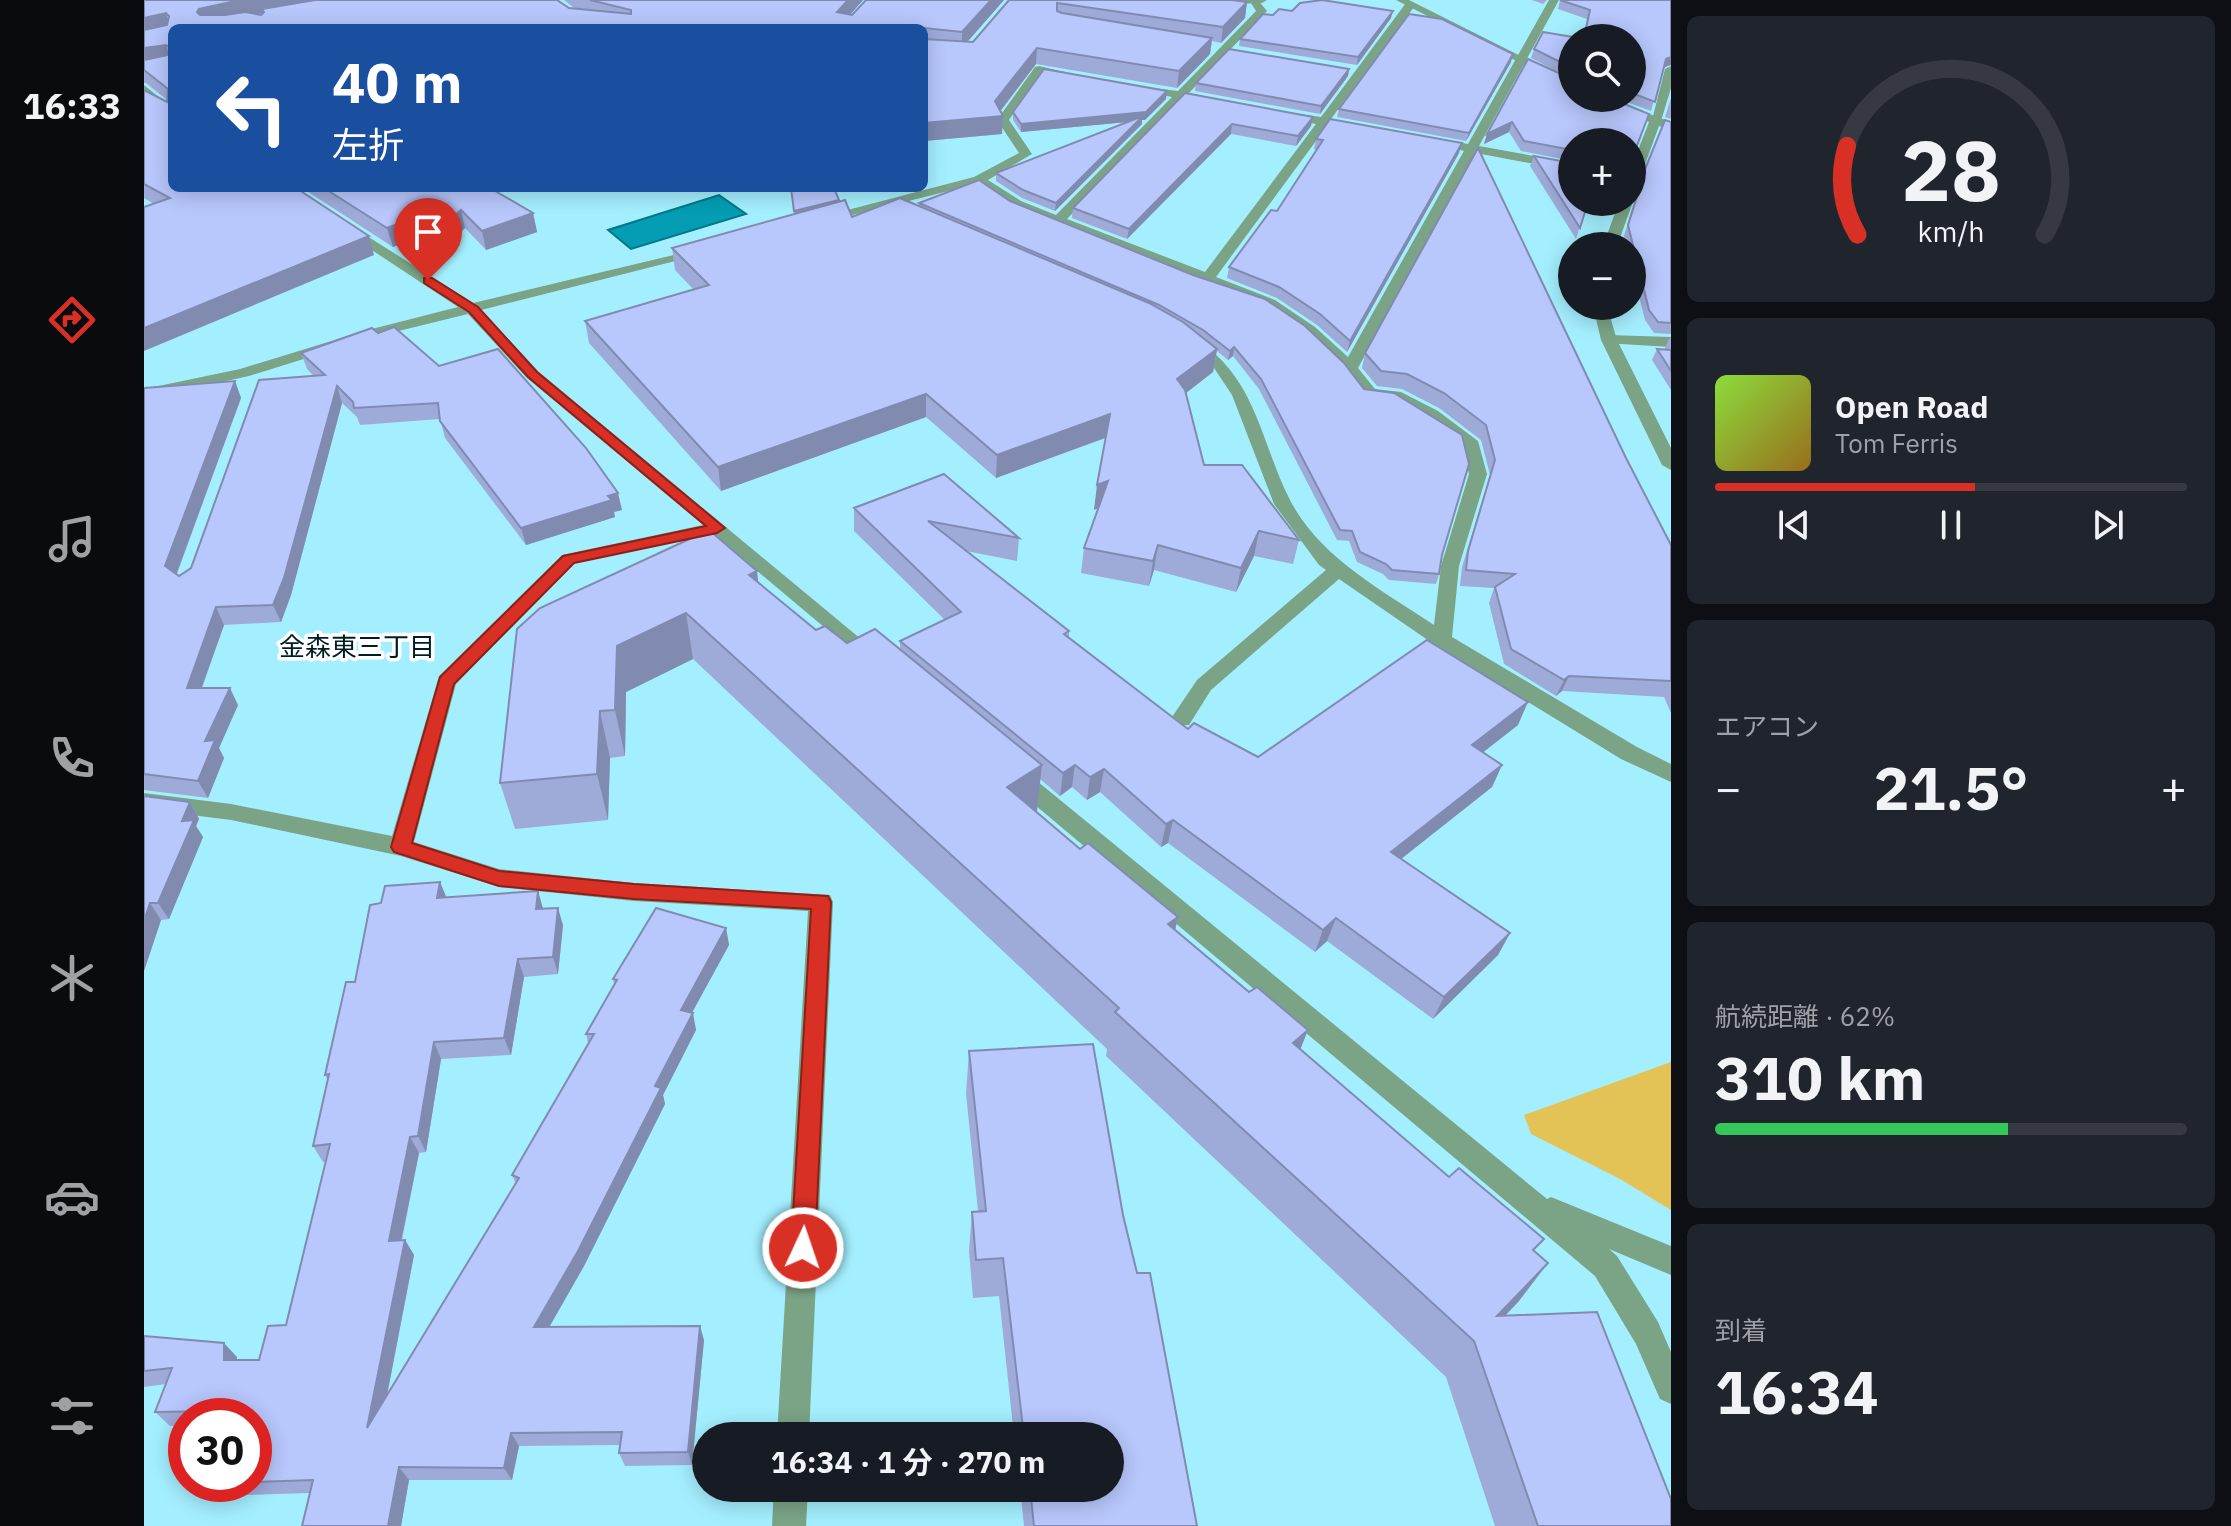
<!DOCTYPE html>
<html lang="ja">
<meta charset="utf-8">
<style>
body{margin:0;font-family:"IBM Plex Sans","Noto Sans JP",sans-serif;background:#20242c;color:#f1f3f6;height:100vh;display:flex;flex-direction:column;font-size:30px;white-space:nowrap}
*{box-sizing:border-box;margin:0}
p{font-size:26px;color:#9ea1a6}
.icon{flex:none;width:44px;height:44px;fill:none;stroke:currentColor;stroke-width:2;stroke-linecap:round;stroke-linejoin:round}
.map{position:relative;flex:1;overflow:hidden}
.panel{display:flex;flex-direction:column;gap:16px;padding:16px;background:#0d0f14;width:560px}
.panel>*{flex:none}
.top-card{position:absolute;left:24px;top:24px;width:760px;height:168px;border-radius:12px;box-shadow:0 4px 20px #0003;background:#1a4fa0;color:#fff;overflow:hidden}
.tools{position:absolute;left:1414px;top:24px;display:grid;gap:16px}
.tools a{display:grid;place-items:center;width:88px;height:88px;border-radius:50%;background:#171b24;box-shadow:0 4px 20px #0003;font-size:40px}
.speed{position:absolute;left:24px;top:1398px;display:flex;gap:16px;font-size:40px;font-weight:700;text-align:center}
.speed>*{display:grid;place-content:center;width:104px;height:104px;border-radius:50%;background:#171b24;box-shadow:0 4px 20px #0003;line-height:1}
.speed .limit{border:12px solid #d22;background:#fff;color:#111}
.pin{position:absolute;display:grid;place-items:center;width:68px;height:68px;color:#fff;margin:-82px -34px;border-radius:50% 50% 50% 0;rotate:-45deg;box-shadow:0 0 8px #0007}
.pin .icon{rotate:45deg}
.me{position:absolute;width:88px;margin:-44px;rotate:3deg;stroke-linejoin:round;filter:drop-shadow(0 0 6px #0008)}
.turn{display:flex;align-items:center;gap:28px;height:168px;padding:0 32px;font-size:36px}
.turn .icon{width:104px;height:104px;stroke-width:2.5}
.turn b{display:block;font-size:56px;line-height:68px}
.big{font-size:60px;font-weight:700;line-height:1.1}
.panel .widget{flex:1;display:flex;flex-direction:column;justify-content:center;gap:12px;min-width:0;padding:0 28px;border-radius:12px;background:#20242c}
.panel .dial{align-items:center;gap:0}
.dial svg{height:208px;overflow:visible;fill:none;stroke:#363941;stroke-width:7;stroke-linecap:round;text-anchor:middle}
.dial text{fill:#f1f3f6;stroke:none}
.song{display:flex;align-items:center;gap:24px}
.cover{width:96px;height:96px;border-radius:12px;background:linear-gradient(135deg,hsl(90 70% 55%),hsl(40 70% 35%))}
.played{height:8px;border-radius:4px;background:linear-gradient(90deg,#d93025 55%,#363941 55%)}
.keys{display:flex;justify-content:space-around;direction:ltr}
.heat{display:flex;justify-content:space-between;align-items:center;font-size:44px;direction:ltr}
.charge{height:12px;border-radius:6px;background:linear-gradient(90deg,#34c759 62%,#363941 0)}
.trip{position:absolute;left:548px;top:1422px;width:432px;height:80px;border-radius:40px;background:#171b24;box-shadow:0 4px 20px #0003;font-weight:700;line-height:80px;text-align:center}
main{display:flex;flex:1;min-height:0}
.menu{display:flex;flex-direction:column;width:144px;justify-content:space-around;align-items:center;background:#090b0e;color:#9ea1a6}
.menu .icon{width:56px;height:56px}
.menu .on{color:#d93025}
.menu b{font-size:36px;color:#f1f3f6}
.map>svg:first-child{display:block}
.green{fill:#e3c356}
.water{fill:#049db3;stroke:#037788;stroke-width:2}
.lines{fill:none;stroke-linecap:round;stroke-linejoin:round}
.minor{fill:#7ba486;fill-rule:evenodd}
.tertiary{fill:#7ba486;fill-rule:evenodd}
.wall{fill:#9eabd9}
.shaded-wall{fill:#818bb0}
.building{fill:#b8c7fc;stroke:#818bb0;stroke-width:2}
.route{fill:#d93025;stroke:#8d1f18;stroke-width:2}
.labels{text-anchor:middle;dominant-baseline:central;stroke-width:7;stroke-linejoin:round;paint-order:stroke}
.neighbourhood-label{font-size:26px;fill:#001d23;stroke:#fff}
</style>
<main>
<nav class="menu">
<b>16:33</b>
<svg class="icon on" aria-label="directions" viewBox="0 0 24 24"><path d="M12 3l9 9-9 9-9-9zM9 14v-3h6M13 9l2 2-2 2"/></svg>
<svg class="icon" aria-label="music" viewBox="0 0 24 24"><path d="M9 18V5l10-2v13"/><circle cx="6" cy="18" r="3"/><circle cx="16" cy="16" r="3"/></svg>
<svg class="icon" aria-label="phone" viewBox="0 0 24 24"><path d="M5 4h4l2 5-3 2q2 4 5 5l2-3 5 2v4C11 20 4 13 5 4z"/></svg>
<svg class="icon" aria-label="climate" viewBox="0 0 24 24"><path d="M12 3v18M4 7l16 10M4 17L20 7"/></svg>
<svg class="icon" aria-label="car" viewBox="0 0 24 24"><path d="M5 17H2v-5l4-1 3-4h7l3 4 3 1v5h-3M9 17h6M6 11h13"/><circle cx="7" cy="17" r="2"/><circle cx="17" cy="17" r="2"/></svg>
<svg class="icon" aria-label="filters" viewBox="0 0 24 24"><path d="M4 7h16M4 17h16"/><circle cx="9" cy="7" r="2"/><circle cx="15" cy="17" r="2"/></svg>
</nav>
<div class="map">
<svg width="1527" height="1526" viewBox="0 0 1527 1526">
<rect width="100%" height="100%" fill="#a4efff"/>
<path class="green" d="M1527,1062V1210L1476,1179L1387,1134L1380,1115Z"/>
<path class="water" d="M575,195L602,214L487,249L464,230Z"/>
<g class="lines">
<g class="minor">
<path d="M1105,0H1114L1123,11L1045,93L1073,99V103L1039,99L923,219L1061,272L1172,124L1134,117V111L1177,117L1262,3H1270V7L1187,119L1218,125V131L1183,126L1072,277L1131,300L1171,327L1204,357L1320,151L1282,141L1288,137L1324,144L1405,0H1415L1335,146L1428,163V171L1332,153L1214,368L1231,389L1257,392L1294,411L1334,441L1343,474L1315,566L1308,637L1493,747L1527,764V782L1477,759L1291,645L1195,579L1067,690L1045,725H1029L1026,720L1053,680L1182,570L1175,565L1130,504L1088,395L1070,368L1043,346V340C1052,338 1056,342 1064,348C1114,387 1119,449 1147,502C1178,559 1238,590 1290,625L1297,566L1325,474L1317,443L1282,419L1248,400L1220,397L1200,371L1161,333L1121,306L867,207L833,184L676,223L669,219L830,177L875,153L853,120L891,67L895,66L933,75L927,78L898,73L865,120L888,154L844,180L877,201L912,215L1028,97L992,90V86L1034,91L1112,11Z"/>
<path d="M1527,66V88L1517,121L1507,124L1521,69Z"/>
<path d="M0,85L28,108V117C12,111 0,102 0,85Z"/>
<path d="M204,224L329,303L563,247V253L337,310L395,372L741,659L731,666L724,664L569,534L431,563L312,684L270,842L355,869L490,883L686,895L689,902L665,1436H633L664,911L490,901L355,887L257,856L87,820L0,809V793L87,804L248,836L295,676L418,555L559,525L383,378L324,314L230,337L105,376L0,399V389L96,369L220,331L314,307L199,231L197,228Z"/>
<path d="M1465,335L1527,337V347L1460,343V337Z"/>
<path d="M874,770L882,772L1403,1199L1407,1197L1527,1246V1275L1465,1249L1473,1256L1514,1322L1527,1352V1404L1516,1399L1492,1344L1451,1276L866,784L863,778L866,772Z"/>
<path d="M630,1488H664L662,1526H628Z"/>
</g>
<g class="tertiary">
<path d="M1068,0H1123L1118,3L1064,5L1063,3Z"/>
<path d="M1252,0H1265L1428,82V89Z"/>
<path d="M1446,98H1463L1527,122V130L1515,126L1493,186L1488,187V166L1505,122Z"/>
<path d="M1475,202H1489L1473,246H1459Z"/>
<path d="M1449,306H1463L1473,340L1527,448V470L1518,465L1457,340Z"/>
</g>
</g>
<g class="wall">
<path d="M0,0L430,8L420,0H719L706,15H708L723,0H860L823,42H829L865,0L1103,2L1101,18L1077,43L1068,41L1066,54L1033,88L892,64L856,111L858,134L780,141V28H28V188L230,255L10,204L0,198V90L23,102V100L2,83H0Z"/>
<path d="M1388,0H1403L1399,4Z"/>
<path d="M1416,0H1527V65L1519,68L1507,111L1472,98H1488V38H1439L1443,19L1414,9Z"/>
<path d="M1148,11L1247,18L1213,65L1095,46L1096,39L1129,15Z"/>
<path d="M1428,38V79L1387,58L1390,49Z"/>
<path d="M1384,59L1428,79V98H1466L1505,114L1489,156V177L1497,179L1521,120L1527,122V334L1510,333L1501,320L1488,268V246H1483L1480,236L1491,200H1488V142H1428V161L1377,151L1365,132L1340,144L1343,134Z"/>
<path d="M1367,62L1322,141L1193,117L1195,109Z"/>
<path d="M1205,69L1204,76L1176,114L1051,91L1052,83Z"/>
<path d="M1041,93L1167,126L1152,146L1087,134L983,239L928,218L929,208Z"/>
<path d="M1527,98V119L1521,117Z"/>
<path d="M1022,99L1001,120H998V124L911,211L878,198L852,181V173L983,122L877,132L869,120V112Z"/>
<path d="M1172,139L1315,153L1203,352L1173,325L1133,298L1083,278L1085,267L1133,211L1173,150L1170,149Z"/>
<path d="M1390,156L1444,202L1432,239L1386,166Z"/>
<path d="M158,188H346L389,213L393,232L342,250L321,228L302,246L282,233L249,247Z"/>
<path d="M647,188L695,201L708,217L775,206V203L866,201L1049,275L1298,555L1295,574L1292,584L1245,580L1239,574L1213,562L1205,541L1193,540L1115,389L1089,356L1084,360L1073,351L1069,372L1042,393L1060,465L1155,540L1149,564L1110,556L1092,592L1010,570L1005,586L937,573L940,548L954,508L950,510L962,438L852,478L782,417L577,491L445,343L441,321L550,290L531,270L528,248L650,214Z"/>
<path d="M234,333L295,366L478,510L470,512L471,517L382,545L301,438L296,419L216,425L213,417L198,403L147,595L137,622L80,625L58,688L94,705L75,748L80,758L64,798L0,790V388L91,381L97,398L33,574L35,576L47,568L170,376L163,369L157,353Z"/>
<path d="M1527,338V390L1508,360L1513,349L1520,350L1525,339Z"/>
<path d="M1221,353L1482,458L1527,545V713L1520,697L1418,691L1412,696L1360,664L1345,603L1350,588L1316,586L1318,567L1346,475L1337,440L1295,408L1258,389L1233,386L1218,368Z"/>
<path d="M710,508L875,538L873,561L822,551L925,631V638L1044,729L1114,757L1374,725L1339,752L1358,765L1348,787L1257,859L1366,933L1354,955L1289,1019L1183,941L1171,952L1024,843L1017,847L956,792L943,800L928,787L916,796L896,779L893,811L892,812L936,849L1034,917L1031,930L1156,1049L1390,1251L1375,1301L1361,1316L1527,1526H1351L1302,1377L962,1056L963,1049L549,659L482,692L481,756L466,758L464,820L371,829L356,783L373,629L614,582L672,630L703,643L756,649V641L801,620L710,531Z"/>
<path d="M0,796L46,802L55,819L52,826L59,837L25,919L17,920L0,971Z"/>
<path d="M296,882L302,897L394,891L399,909L419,925L414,974L380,977L367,1055L297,1059L282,1152L275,1153L258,1240H261L270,1255L243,1396L372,1184L368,1175L444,1043L442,1034L470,985L469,979L582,928L585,945L548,1013L552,1030L519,1095L521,1104L440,1266L406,1326L560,1340L548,1465L481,1466L475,1453L477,1445L375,1446L368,1480H265L257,1526H158L166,1493L69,1496L56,1484H110V1416H42V1425L26,1426L11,1412L22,1384L0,1387V1336L93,1357V1360H115L142,1325L182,1162H179L169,1146L184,1080L181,1075L237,903Z"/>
<path d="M825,1051L979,1215L1053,1526H880L876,1488H966V1436H870L855,1296L829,1298L825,1251L828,1212L834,1211L822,1094Z"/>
</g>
<g class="shaded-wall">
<path d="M96,0H205L118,9L119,13L60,25L53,12L55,9Z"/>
<path d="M704,0H719L694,28L693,12Z"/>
<path d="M847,0H860L818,48V32Z"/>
<path d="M1103,2L1101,18L1077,43L1079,27Z"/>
<path d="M1249,11L1247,18L1213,65L1214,57Z"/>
<path d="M22,13L27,29L0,36V18Z"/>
<path d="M1068,38L1066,54L1033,88L1035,71Z"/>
<path d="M22,45L27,61L0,66V48Z"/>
<path d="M893,48L892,64L852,117L859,116L858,134L780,141V123L851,101Z"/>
<path d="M1369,54L1367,62L1322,141L1325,133Z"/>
<path d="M1527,57V65L1518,68L1522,59Z"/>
<path d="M1205,69L1204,76L1176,114L1177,106Z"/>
<path d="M1023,91L1022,99L1001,120H998V124L911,211L912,203L994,121L877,132V124Z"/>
<path d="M1169,117L1167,126L1152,146L1154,136Z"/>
<path d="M1368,122L1365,132L1340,144L1343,134Z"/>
<path d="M1088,124L1087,134L983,239L985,229Z"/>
<path d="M1318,143L1315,153L1203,352L1206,341Z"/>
<path d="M695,200V208L651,219L650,211Z"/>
<path d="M317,210L321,228L302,246L297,228Z"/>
<path d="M389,213L393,232L342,250L338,231Z"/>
<path d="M277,215L282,233L249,247L243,228Z"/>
<path d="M225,236L230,255L0,351V328Z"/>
<path d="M1090,347L1089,356L1084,360L1086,351Z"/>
<path d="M1073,349L1069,372L1029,403L1033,379Z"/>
<path d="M91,381L97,398L29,583L21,566Z"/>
<path d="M193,386L198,403L147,595L137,622L129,605Z"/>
<path d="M782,394V417L577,491L574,467Z"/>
<path d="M966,414L963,437L852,478L853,455Z"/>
<path d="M964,481L961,505L950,510L953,485Z"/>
<path d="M474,493L478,510L470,512L471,517L382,545L377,528Z"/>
<path d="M1115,531L1110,556L1092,592L1097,568Z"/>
<path d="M1014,545L1010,570L1005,586L1009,561Z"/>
<path d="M613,571L618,616L605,575Z"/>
<path d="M72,607L80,625L51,706L43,688Z"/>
<path d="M542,613L549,659L482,692L481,756L471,710L473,646Z"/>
<path d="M1425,676L1418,691L1412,696L1420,680Z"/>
<path d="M86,688L94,705L75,748L80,758L64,798L54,781L61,741Z"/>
<path d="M1384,702L1374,725L1319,768L1328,745Z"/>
<path d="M456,711L466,758L464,820L453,774Z"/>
<path d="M898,765L893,811L859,833L863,787Z"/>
<path d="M931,765L928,787L916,796L919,773Z"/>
<path d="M1358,765L1348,787L1238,874L1247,852Z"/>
<path d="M960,769L956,792L943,800L946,777Z"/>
<path d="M46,802L55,819L52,826L59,837L25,919L14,903L38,821Z"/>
<path d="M1029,820L1024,843L1017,847L1022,824Z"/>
<path d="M296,882L303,899L293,898Z"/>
<path d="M394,891L399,909H392Z"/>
<path d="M6,903L17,920L0,971V921Z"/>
<path d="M414,908L419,925L414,974L409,957Z"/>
<path d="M1034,917L1024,962V924Z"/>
<path d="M1192,918L1183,941L1171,952L1179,930Z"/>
<path d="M582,928L585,945L540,1027L537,1010Z"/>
<path d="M1366,933L1354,955L1289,1019L1300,997Z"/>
<path d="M374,959L380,977L367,1055L360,1038Z"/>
<path d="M549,1013L552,1030L519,1095L521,1104L440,1266L397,1341L390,1327Z"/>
<path d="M1164,1030L1147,1073L1149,1043Z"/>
<path d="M290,1042L297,1059L282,1152L274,1136Z"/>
<path d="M266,1137L275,1153L254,1256L245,1241Z"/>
<path d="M261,1240L270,1255L234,1441L223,1428Z"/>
<path d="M1404,1263L1375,1301L1332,1346L1353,1316Z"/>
<path d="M556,1326L560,1340L548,1465L544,1452Z"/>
<path d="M80,1343L93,1357V1374L80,1360Z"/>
<path d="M367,1433L375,1446L368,1480L360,1468Z"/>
<path d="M255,1467L265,1480L257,1526H244Z"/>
</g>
<g class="building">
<path d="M0,0H96L55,9L53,12L56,15H81L101,12L117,15L120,12L118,9L171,0H413L425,8L487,14V10L446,0H704L693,12L708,15L722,0H847L818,32L780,28H28V188H152L225,236L0,328V207L26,198L0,184V90L23,102L24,89L0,70V60L24,55L25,47L22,45L0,48V30L23,25L25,16L22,13L0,18Z"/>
<path d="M865,0H1088L1103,2L1079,27L913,3V11L918,13L1068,38L1035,71L893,48L851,101L859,116L780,123V39L829,42Z"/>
<path d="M1178,0L1249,11L1214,57L1096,39L1119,14L1129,15L1135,9L1148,11L1156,3Z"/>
<path d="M1416,0H1527V57L1522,59L1511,102L1488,93V38H1440L1446,10Z"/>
<path d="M1265,14L1298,19L1369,54L1325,133L1195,109Z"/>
<path d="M1399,32L1435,38H1428V68L1390,49Z"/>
<path d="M1085,49L1205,69L1177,106L1052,83Z"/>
<path d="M1384,59L1428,79V98H1466L1505,114L1489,156V177L1497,179L1521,120L1527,122V323L1514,322L1505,310L1484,225L1495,190H1488V142H1428V150L1380,141L1368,122L1343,134Z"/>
<path d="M900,69L1023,91L1002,112L877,124L869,112Z"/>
<path d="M1041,93L1169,117L1154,136L1088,124L985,229L929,208Z"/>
<path d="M999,116L912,203L879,190L852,173Z"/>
<path d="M1186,119L1318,143L1206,341L1176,314L1135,287L1085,267L1127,210L1133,211L1179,140L1172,139Z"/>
<path d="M1334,148L1482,458L1527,545V681L1425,676L1420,680L1367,649L1351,587L1371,574L1322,570L1324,551L1351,460L1342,425L1300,393L1263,374L1237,371L1221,353Z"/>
<path d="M1390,156L1428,163V202H1444L1436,228Z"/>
<path d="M835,180L866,201L1049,275L1121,299L1161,326L1200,363L1220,389L1250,393L1318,435L1325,464L1298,555L1295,574L1248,570L1242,564L1216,552L1208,531L1196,530L1117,379L1090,347L1086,351L1059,330L1015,305L775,203Z"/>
<path d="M180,188H346L389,213L338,231L317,210L297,228L277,215L243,228Z"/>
<path d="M647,188H690L695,200L650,211Z"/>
<path d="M756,198L1005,303L1039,322L1073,349L1033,379L1041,390L1060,465H1098L1155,540L1115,531L1097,568L1014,545L1009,561L940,548L964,481L953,485L966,414L853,455L782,394L574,467L441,321L565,285L528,248L701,200L708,217Z"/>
<path d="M250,327L295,366L354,349L442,448L474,493L464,496L468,500L377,528L296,421L294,403L210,408L209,402L193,386L140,578L129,605L72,607L43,688H86L61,741L71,740L54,781L0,774V388L91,381L21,566L35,576L47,568L115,380L181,375L157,353L228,328L234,333Z"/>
<path d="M1513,349L1527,350V371Z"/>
<path d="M800,474L875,538L784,521L925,631L920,634L1044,729L1050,723L1114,757L1283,640L1384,702L1328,745L1358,765L1247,852L1366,933L1300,997L1192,918L1179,930L1029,820L1022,824L960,769L946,777L931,765L919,773L756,641L817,612L710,508Z"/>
<path d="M565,530L613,571L605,575L672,630L681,626L703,643L731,629L898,765L863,787L936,849L944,843L1034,917L1024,924L1105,992L1113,987L1164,1030L1149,1043L1305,1177L1315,1168L1400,1239L1389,1250L1404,1263L1353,1316L1453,1312L1527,1499V1526H1394L1330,1341L971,1012L975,1008L542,613L473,646L471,710L456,711L453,774L356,783L373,629L396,608Z"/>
<path d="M0,796L46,802L38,821L50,820L14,903H6L0,921Z"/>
<path d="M296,882L293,898L394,891L392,909L414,908L409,957L374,959L360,1038L290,1042L274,1136L266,1137L245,1241L261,1240L223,1428L375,1178L368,1175L450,1034H442L473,980L469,979L512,908L582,928L537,1010L549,1013L511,1086L517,1088L434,1251L390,1327L556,1326L544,1452L475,1453L478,1432L367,1433L360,1468L255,1467L244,1526H158L169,1480L110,1482V1416H74L76,1411L11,1412L28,1368L0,1371V1336L80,1343V1360H115L124,1326L142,1325L186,1144L169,1146L185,1074L181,1075L202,982H211L226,905L237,903L241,886Z"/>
<path d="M949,1044L979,1215L993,1273H1006L1053,1526H890L886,1488H966V1436H880L859,1258L832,1260L828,1212L842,1211L825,1051Z"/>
</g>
<path class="route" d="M280,278H288L334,307L393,372L581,528L573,533L430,563L310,684L268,843L355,871L490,884L684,896L687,902L671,1248L668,1256L659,1259L651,1256L647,1248L667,909L490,899L355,886L250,852L247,847L296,677L419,556L562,526L384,377L325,312L280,283Z"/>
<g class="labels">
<g class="neighbourhood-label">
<text x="213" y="646">金森東三丁目</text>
</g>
</g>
</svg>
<div class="tools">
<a><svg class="icon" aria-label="search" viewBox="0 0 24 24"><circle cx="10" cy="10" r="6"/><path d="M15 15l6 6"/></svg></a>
<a>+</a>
<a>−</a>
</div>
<div class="speed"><div class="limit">30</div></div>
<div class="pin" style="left:284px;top:280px;background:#d93025"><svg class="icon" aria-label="arrive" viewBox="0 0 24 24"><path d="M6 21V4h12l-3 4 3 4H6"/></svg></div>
<svg class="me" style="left:659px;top:1248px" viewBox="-20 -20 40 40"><circle r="17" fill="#d93025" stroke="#fff" stroke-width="3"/><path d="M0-11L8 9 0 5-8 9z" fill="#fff"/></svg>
<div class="trip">16:34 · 1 分 · 270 m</div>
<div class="top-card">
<div class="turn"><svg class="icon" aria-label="left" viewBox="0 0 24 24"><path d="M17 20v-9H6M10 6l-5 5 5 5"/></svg><div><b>40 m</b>左折</div></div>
</div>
</div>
<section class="panel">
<div class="widget dial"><svg viewBox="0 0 100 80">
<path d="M14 69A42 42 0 1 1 86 69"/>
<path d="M14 69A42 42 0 0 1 10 35" stroke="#d93025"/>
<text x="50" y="56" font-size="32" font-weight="700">28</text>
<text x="50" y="72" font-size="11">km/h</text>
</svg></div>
<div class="widget">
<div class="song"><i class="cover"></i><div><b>Open Road</b><p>Tom Ferris</p></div></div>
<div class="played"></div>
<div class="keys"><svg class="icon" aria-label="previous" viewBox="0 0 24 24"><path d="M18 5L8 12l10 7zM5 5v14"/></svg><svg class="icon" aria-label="pause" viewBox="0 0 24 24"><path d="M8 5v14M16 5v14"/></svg><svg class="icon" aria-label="next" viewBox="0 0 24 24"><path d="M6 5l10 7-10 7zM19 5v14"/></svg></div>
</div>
<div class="widget"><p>エアコン</p>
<div class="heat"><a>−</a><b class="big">21.5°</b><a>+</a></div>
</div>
<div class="widget"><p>航続距離 · 62%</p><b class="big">310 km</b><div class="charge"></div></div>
<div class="widget"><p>到着</p><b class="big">16:34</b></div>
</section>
</main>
